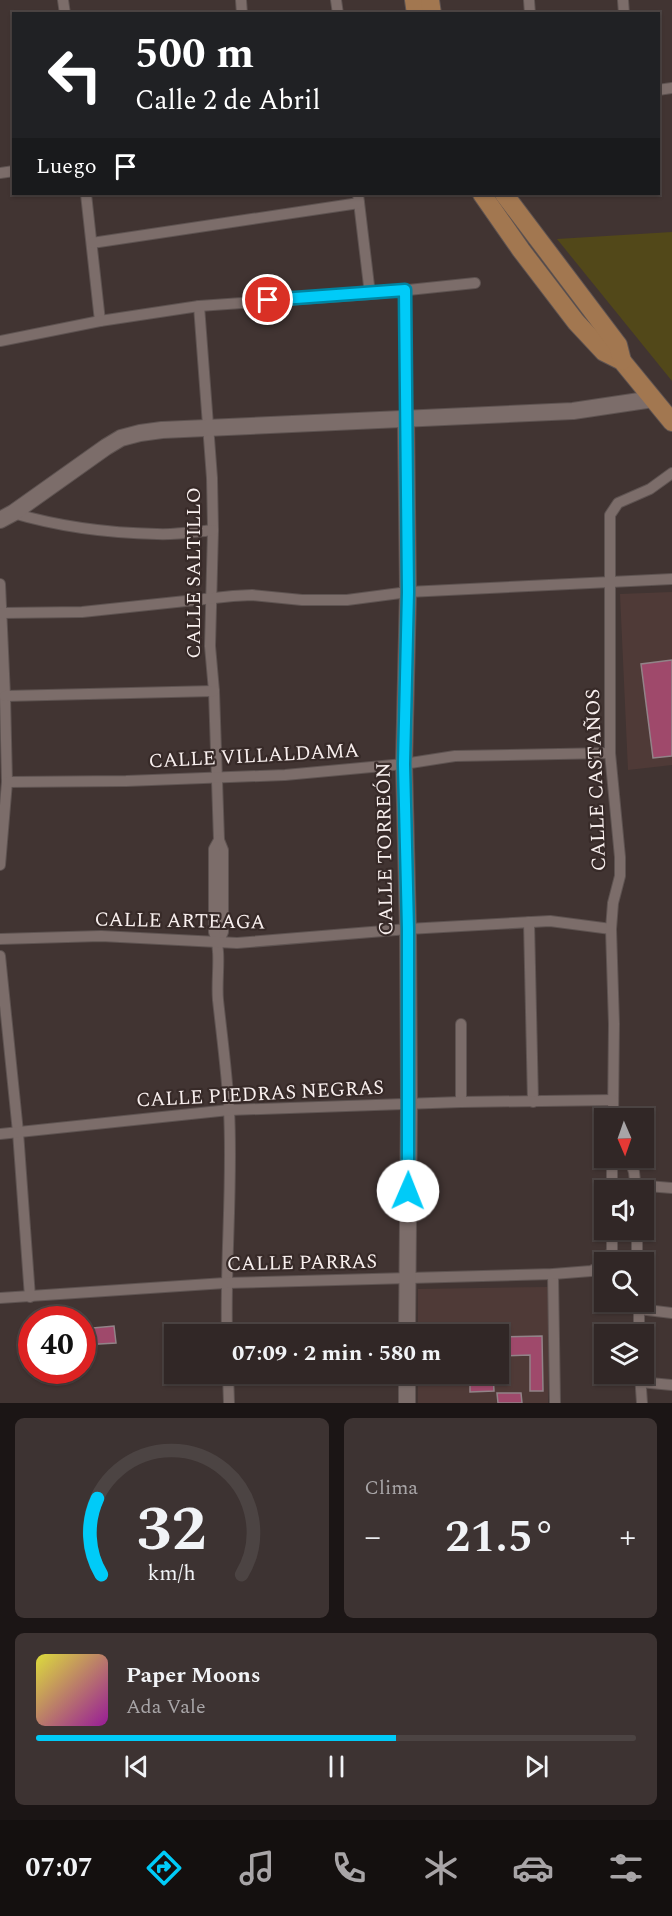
<!DOCTYPE html>
<html lang="es">
<meta charset="utf-8">
<style>
body{margin:0;font-family:Spectral,serif;background:#3d3332;color:#f1f3f6;height:100vh;display:flex;flex-direction:column;font-size:22px;white-space:nowrap}
*{box-sizing:border-box;margin:0}
p{font-size:20px;color:#a8a5a7}
.icon{flex:none;width:33px;height:33px;fill:none;stroke:currentColor;stroke-width:2;stroke-linecap:round;stroke-linejoin:round}
.map{position:relative;height:1403px;overflow:hidden}
.drawer{display:flex;flex-direction:column;gap:15px;padding:15px;background:#1b1515;flex:1}
.drawer>*{flex:none}
.hud{position:absolute;left:12px;top:12px;width:648px;height:183px;border-radius:0px;box-shadow:0 2px 4px #0004,0 0 0 2px #4c4443;background:#202124;color:#fff;overflow:hidden}
.needle{width:39px;rotate:178deg}
.controls{position:absolute;left:594px;top:1108px;display:grid;gap:12px}
.controls a{display:grid;place-items:center;width:60px;height:60px;border-radius:0px;background:#312726;box-shadow:0 2px 4px #0004,0 0 0 2px #4c4443;font-size:30px}
.speed{position:absolute;left:18px;top:1306px;display:flex;gap:12px;font-size:30px;font-weight:700;text-align:center}
.speed>*{display:grid;place-content:center;width:78px;height:78px;border-radius:50%;background:#312726;box-shadow:0 2px 4px #0004,0 0 0 2px #4c4443;line-height:1}
.speed .limit{border:9px solid #d22;background:#fff;color:#111}
.pin{position:absolute;display:grid;place-items:center;width:51px;height:51px;color:#fff;margin:-26px;border:3px solid #fff;border-radius:50%;box-shadow:0 2px 6px #0007}
.me{position:absolute;width:66px;margin:-33px;rotate:1deg;stroke-linejoin:round;filter:drop-shadow(0 0 4px #0008)}
.turn{display:flex;align-items:center;gap:21px;height:126px;padding:0 24px;font-size:27px}
.turn .icon{width:78px;height:78px;stroke-width:2.5}
.turn b{display:block;font-size:42px;line-height:51px}
.then{display:flex;align-items:center;height:57px;padding:0 24px;background:#0003;gap:12px;font-size:22px}
.big{font-size:45px;font-weight:700;line-height:1.1}
.drawer .widget{flex:1;display:flex;flex-direction:column;justify-content:center;gap:9px;min-width:0;padding:0 21px;border-radius:9px;background:#3d3332}
.drawer .dial{align-items:center;gap:0}
.dial svg{height:156px;overflow:visible;fill:none;stroke:#4c4443;stroke-width:7;stroke-linecap:round;text-anchor:middle}
.dial text{fill:#f1f3f6;stroke:none}
.song{display:flex;align-items:center;gap:18px}
.cover{width:72px;height:72px;border-radius:9px;background:linear-gradient(135deg,hsl(60 70% 55%),hsl(300 70% 35%))}
.played{height:6px;border-radius:3px;background:linear-gradient(90deg,#00cbf8 60%,#4c4443 60%)}
.keys{display:flex;justify-content:space-around;direction:ltr}
.heat{display:flex;justify-content:space-between;align-items:center;font-size:33px;direction:ltr}
.drawer .tiles{flex:1;display:grid;gap:15px;grid-template-columns:1fr 1fr}
.widget:last-child{grid-column:span 2}
.trip{position:absolute;left:164px;top:1324px;width:345px;height:60px;border-radius:0px;background:#312726;box-shadow:0 2px 4px #0004,0 0 0 2px #4c4443;font-weight:700;line-height:60px;text-align:center}
.dock{display:flex;height:96px;justify-content:space-around;align-items:center;background:#14100f;color:#a8a5a7}
.dock .icon{width:42px;height:42px}
.dock .active{color:#00cbf8}
.dock b{font-size:27px;color:#f1f3f6}
.map>svg:first-child{display:block}
.built{fill:#4f3a37}
.green{fill:#524819}
.building{fill:#9f496b;stroke:#928388;stroke-width:1.5}
.lines{fill:none;stroke-linecap:round;stroke-linejoin:round}
.street-casing{stroke:#5e5351;stroke-width:12}
.secondary-casing{stroke:#5e5351;stroke-width:18}
.primary-casing{stroke:#5e5351;stroke-width:20}
.street{stroke:#7c6d6a;stroke-width:10}
.secondary{stroke:#7c6d6a;stroke-width:16}
.primary{stroke:#a27750;stroke-width:18}
.route-casing{stroke:#0084a1;stroke-width:15}
.route{stroke:#00cbf8;stroke-width:10}
.labels{text-anchor:middle;dominant-baseline:central;stroke-width:4.5;stroke-linejoin:round;paint-order:stroke}
.street-label{font-size:20px;fill:#f9f0ef;stroke:#372a28}
</style>
<div class="map">
<svg width="672" height="1403" viewBox="0 0 672 1403">
<rect width="100%" height="100%" fill="#413432"/>
<g class="built">
<path d="M672,592V765L628,770L620,594Z"/>
<path d="M548,1287V1403H418V1374H498V1335H418V1289Z"/>
</g>
<path class="green" d="M672,232V381L557,239Z"/>
<g class="building">
<path d="M672,660V756L653,758L641,664Z"/>
<path d="M114,1326L116,1343L82,1345V1329Z"/>
<path d="M542,1336L543,1391H530V1355L498,1356V1337Z"/>
<path d="M470,1374H493L494,1391L470,1392Z"/>
<path d="M497,1393H521L522,1403H498Z"/>
</g>
<g class="lines">
<g class="street-casing">
<g id="street">
<path d="M63,0L65,14"/>
<path d="M241,0L242,14"/>
<path d="M336,0L338,14"/>
<path d="M529,0L530,14"/>
<path d="M623,0L624,14"/>
<path d="M658,90L672,88"/>
<path d="M0,173L14,171"/>
<path d="M86,194L100,321"/>
<path d="M358,194L370,294"/>
<path d="M92,243L359,203"/>
<path d="M405,290L406,418"/>
<path d="M199,306L212,478L213,530L210,646L214,691L219,840L223,850V932L218,943"/>
<path d="M0,341L100,321L199,306L370,294L475,283"/>
<path d="M13,513C60,527 108,533 157,534C175,535 194,532 213,530"/>
<path d="M0,584L5,696L7,782L0,865"/>
<path d="M2,613L82,612L233,596L252,595L302,600H347L408,592L672,579"/>
<path d="M5,696L214,691"/>
<path d="M7,782L126,781L285,775L404,764L455,756L610,753"/>
<path d="M219,840L214,849V932C222,953 216,977 218,1000C222,1037 227,1073 229,1110C233,1185 225,1260 227,1335"/>
<path d="M529,922L533,1102"/>
<path d="M0,939L101,936L237,943L408,929L550,921L611,929"/>
<path d="M0,956L18,1132L30,1297"/>
<path d="M461,1102V1024"/>
<path d="M613,1119L614,1024L611,929L613,903L620,876V857L610,753V515L618,503L650,489L672,473"/>
<path d="M0,1134L229,1110L461,1102L613,1100"/>
<path d="M629,1158L634,1172L636,1191"/>
<path d="M635,1185L672,1188"/>
<path d="M612,1191V1158"/>
<path d="M637,1230V1263"/>
<path d="M607,1263L612,1250V1230"/>
<path d="M553,1274L555,1403"/>
<path d="M0,1298L225,1283L553,1274L591,1271L604,1265"/>
<path d="M639,1302V1335"/>
<path d="M639,1309L672,1313"/>
<path d="M228,1374L229,1403"/>
<path d="M640,1374L642,1403"/>
<path d="M640,1382L672,1385"/>
</g>
</g>
<g class="secondary-casing">
<g id="secondary">
<path d="M406,418L408,592L404,764L408,929L409,1104L407,1335"/>
<path d="M0,520L13,513L106,447L121,438L140,433L162,430L573,411L653,399"/>
<path d="M407,1374V1403"/>
</g>
</g>
<g class="primary-casing">
<g id="primary">
<path d="M414,0L416,14"/>
<path d="M430,0L432,14"/>
<path d="M482,194L521,250L576,322L604,352L622,361L672,422"/>
<path d="M504,194L618,345L622,361"/>
</g>
</g>
<use href="#street" class="street"/>
<use href="#secondary" class="secondary"/>
<use href="#primary" class="primary"/>
</g>
<g class="lines">
<g class="route-casing">
<path id="route" d="M268,300L405,290L408,592L404,764L408,929V1191"/>
</g>
<use href="#route" class="route"/>
</g>
<g class="labels">
<g class="street-label">
<text transform="translate(194 573) rotate(-90)">CALLE SALTILLO</text>
<text transform="translate(254 756) rotate(-3)">CALLE VILLALDAMA</text>
<text transform="translate(596 780) rotate(-92)">CALLE CASTAÑOS</text>
<text transform="translate(385 849) rotate(-91)">CALLE TORREÓN</text>
<text transform="translate(180 921) rotate(1)">CALLE ARTEAGA</text>
<text transform="translate(260 1094) rotate(-3)">CALLE PIEDRAS NEGRAS</text>
<text transform="translate(302 1263) rotate(-1)">CALLE PARRAS</text>
</g>
</g>
</svg>
<div class="controls">
<a><svg class="needle" viewBox="-14 -14 28 28"><path d="M0-13l5 13h-10z" fill="#e53935"/><path d="M0 13l5-13h-10z" fill="#a8a5a7"/></svg></a>
<a><svg class="icon" aria-label="sound" viewBox="0 0 24 24"><path d="M4 9h4l5-4v14l-5-4H4zM17 9q2 3 0 6"/></svg></a>
<a><svg class="icon" aria-label="search" viewBox="0 0 24 24"><circle cx="10" cy="10" r="6"/><path d="M15 15l6 6"/></svg></a>
<a><svg class="icon" aria-label="layers" viewBox="0 0 24 24"><path d="M12 4l9 5-9 5-9-5zM3 14l9 5 9-5"/></svg></a>
</div>
<div class="speed"><div class="limit">40</div></div>
<div class="pin" style="left:268px;top:300px;background:#d93025"><svg class="icon" aria-label="arrive" viewBox="0 0 24 24"><path d="M6 21V4h12l-3 4 3 4H6"/></svg></div>
<svg class="me" style="left:408px;top:1191px" viewBox="-20 -20 40 40"><circle r="19" fill="#fff"/><path d="M0-13L10 11 0 6-10 11z" fill="#00cbf8"/></svg>
<div class="trip">07:09 · 2 min · 580 m</div>
<div class="hud">
<div class="turn"><svg class="icon" aria-label="left" viewBox="0 0 24 24"><path d="M17 20v-9H6M10 6l-5 5 5 5"/></svg><div><b>500 m</b>Calle 2 de Abril</div></div>
<div class="then">Luego<svg class="icon" aria-label="arrive" viewBox="0 0 24 24"><path d="M6 21V4h12l-3 4 3 4H6"/></svg></div>
</div>
</div>
<section class="drawer">
<div class="tiles">
<div class="widget dial"><svg viewBox="0 0 100 80">
<path d="M14 69A42 42 0 1 1 86 69"/>
<path d="M14 69A42 42 0 0 1 12 30" stroke="#00cbf8"/>
<text x="50" y="56" font-size="32" font-weight="700">32</text>
<text x="50" y="72" font-size="11">km/h</text>
</svg></div>
<div class="widget"><p>Clima</p>
<div class="heat"><a>−</a><b class="big">21.5°</b><a>+</a></div>
</div>
<div class="widget">
<div class="song"><i class="cover"></i><div><b>Paper Moons</b><p>Ada Vale</p></div></div>
<div class="played"></div>
<div class="keys"><svg class="icon" aria-label="previous" viewBox="0 0 24 24"><path d="M18 5L8 12l10 7zM5 5v14"/></svg><svg class="icon" aria-label="pause" viewBox="0 0 24 24"><path d="M8 5v14M16 5v14"/></svg><svg class="icon" aria-label="next" viewBox="0 0 24 24"><path d="M6 5l10 7-10 7zM19 5v14"/></svg></div>
</div>
</div>
</section>
<nav class="dock">
<b>07:07</b>
<svg class="icon active" aria-label="directions" viewBox="0 0 24 24"><path d="M12 3l9 9-9 9-9-9zM9 14v-3h6M13 9l2 2-2 2"/></svg>
<svg class="icon" aria-label="music" viewBox="0 0 24 24"><path d="M9 18V5l10-2v13"/><circle cx="6" cy="18" r="3"/><circle cx="16" cy="16" r="3"/></svg>
<svg class="icon" aria-label="phone" viewBox="0 0 24 24"><path d="M5 4h4l2 5-3 2q2 4 5 5l2-3 5 2v4C11 20 4 13 5 4z"/></svg>
<svg class="icon" aria-label="climate" viewBox="0 0 24 24"><path d="M12 3v18M4 7l16 10M4 17L20 7"/></svg>
<svg class="icon" aria-label="car" viewBox="0 0 24 24"><path d="M5 17H2v-5l4-1 3-4h7l3 4 3 1v5h-3M9 17h6M6 11h13"/><circle cx="7" cy="17" r="2"/><circle cx="17" cy="17" r="2"/></svg>
<svg class="icon" aria-label="filters" viewBox="0 0 24 24"><path d="M4 7h16M4 17h16"/><circle cx="9" cy="7" r="2"/><circle cx="15" cy="17" r="2"/></svg>
</nav>
